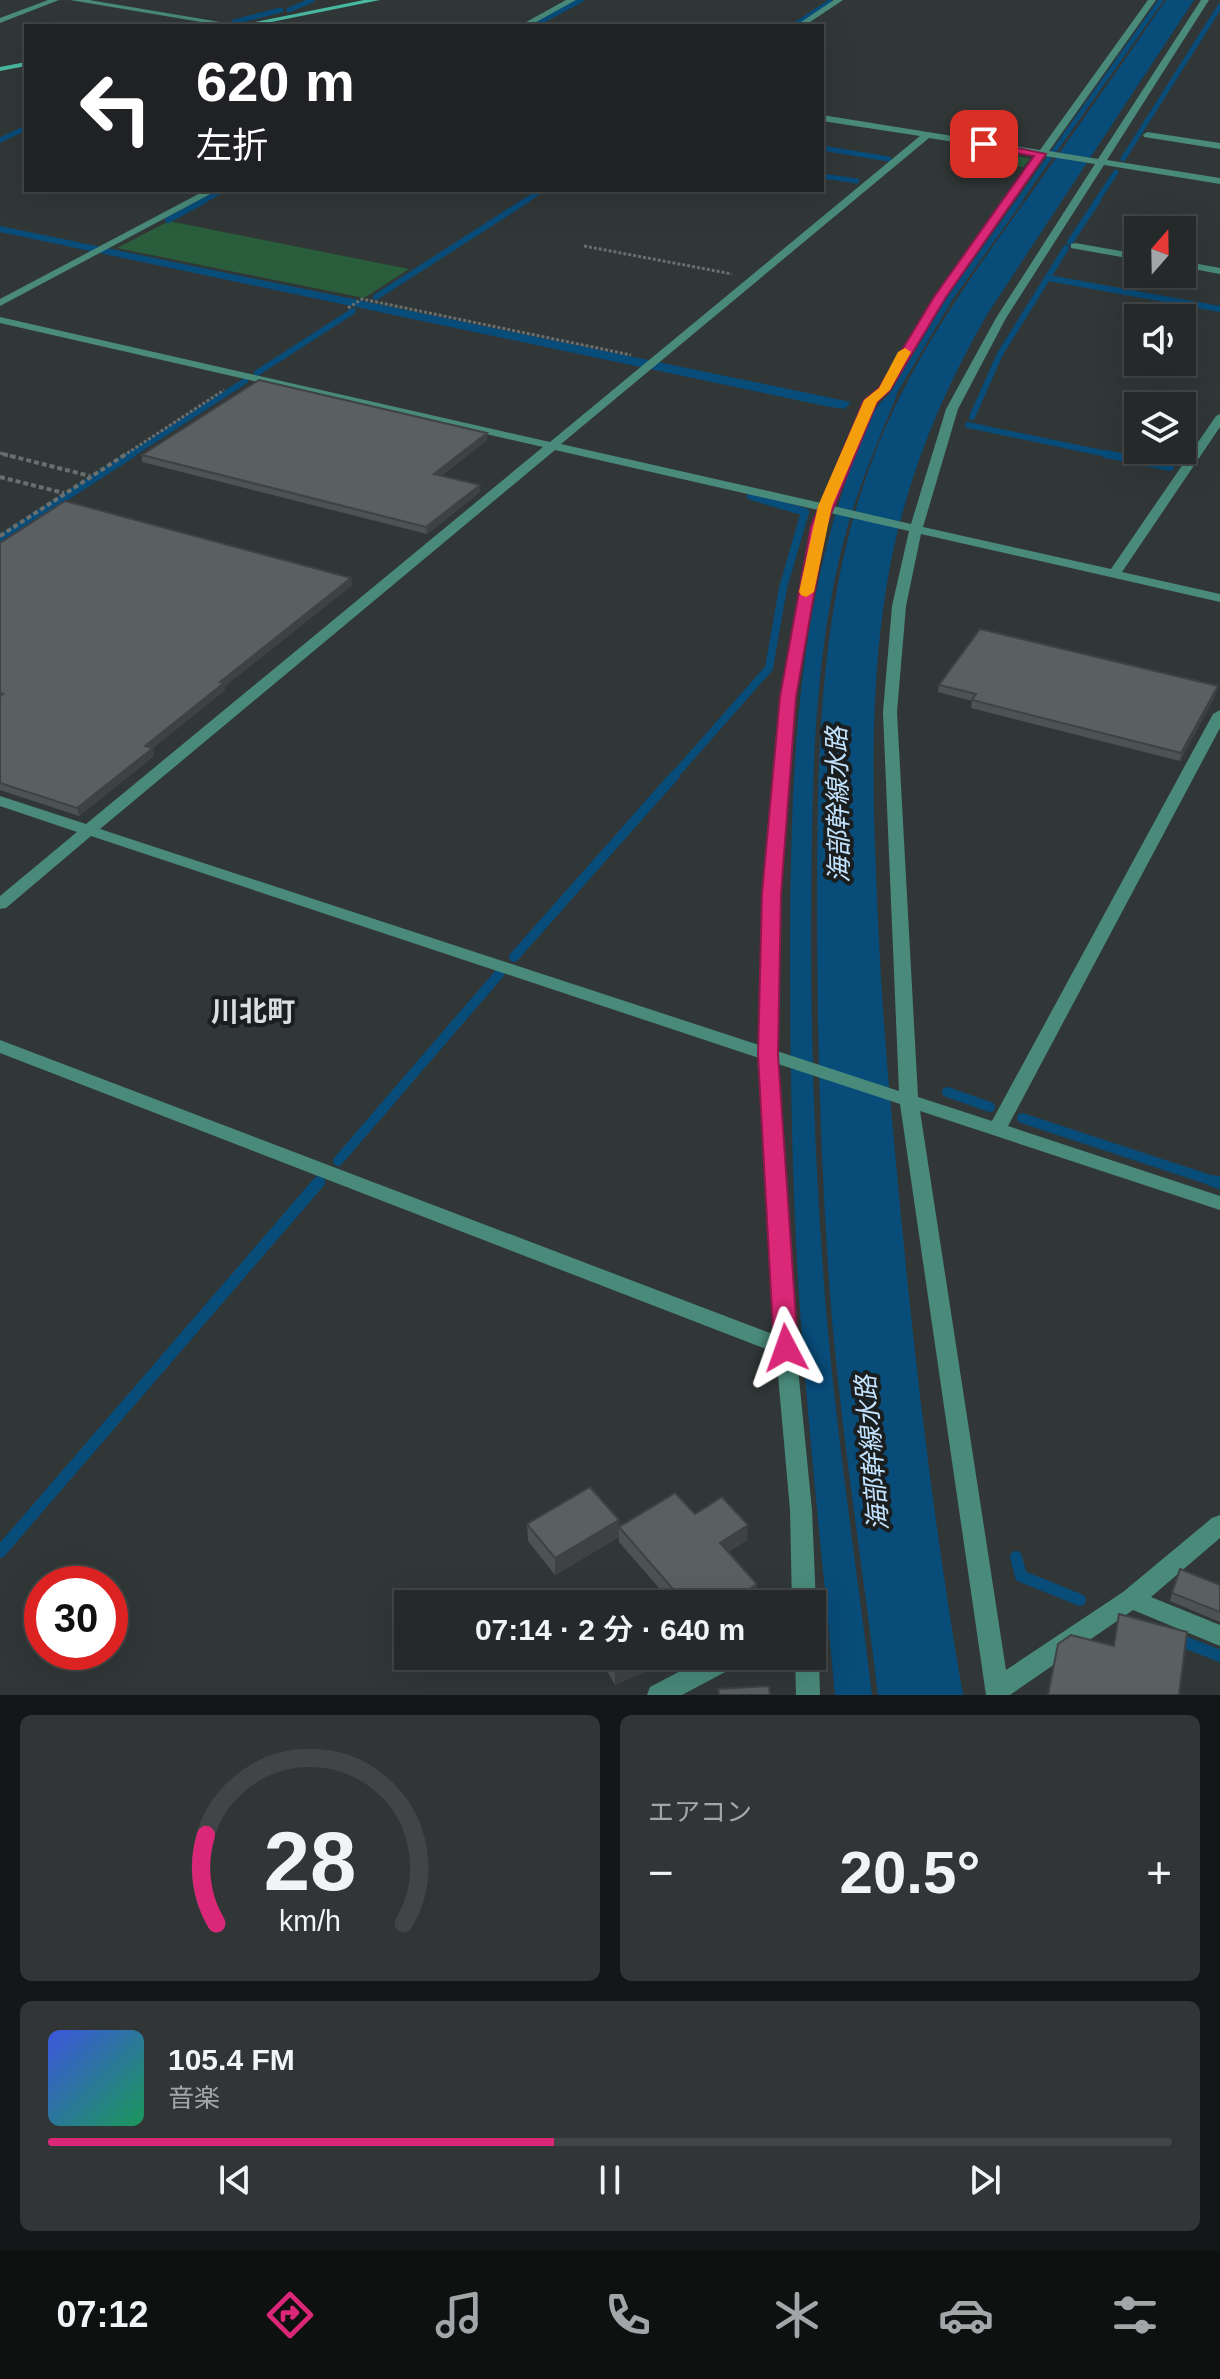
<!DOCTYPE html>
<html lang="ja">
<meta charset="utf-8">
<style>
body{margin:0;font-family:Helvetica,"Noto Sans JP",sans-serif;background:#313535;color:#f1f3f6;height:100vh;display:flex;flex-direction:column;font-size:30px;white-space:nowrap}
*{box-sizing:border-box;margin:0}
p{font-size:26px;color:#a3a6a8}
.icon{flex:none;width:44px;height:44px;fill:none;stroke:currentColor;stroke-width:2;stroke-linecap:round;stroke-linejoin:round}
.map{position:relative;height:1695px;overflow:hidden}
.details{display:flex;flex-direction:column;gap:20px;padding:20px;background:#141717;flex:1}
.details>*{flex:none}
.top-card{position:absolute;left:24px;top:24px;width:800px;height:168px;border-radius:0px;box-shadow:0 8px 32px #0002,0 0 0 2px #424546;background:#202124;color:#fff;overflow:hidden}
.needle{width:52px;rotate:20deg}
.buttons{position:absolute;left:1124px;top:216px;display:grid;gap:16px}
.buttons a{display:grid;place-items:center;width:72px;height:72px;border-radius:0px;background:#252929;box-shadow:0 8px 32px #0002,0 0 0 2px #424546;font-size:40px}
.speed{position:absolute;left:24px;top:1566px;display:flex;gap:16px;font-size:40px;font-weight:700;text-align:center}
.speed>*{display:grid;place-content:center;width:104px;height:104px;border-radius:50%;background:#252929;box-shadow:0 8px 32px #0002,0 0 0 2px #424546;line-height:1}
.speed .limit{border:12px solid #d22;background:#fff;color:#111}
.pin{position:absolute;display:grid;place-items:center;width:68px;height:68px;color:#fff;margin:-34px;border-radius:16px;box-shadow:0 4px 12px #0006}
.me{position:absolute;width:88px;margin:-44px;rotate:356deg;stroke-linejoin:round;filter:drop-shadow(0 0 6px #0008)}
.turn{display:flex;align-items:center;gap:28px;height:168px;padding:0 40px;font-size:36px}
.turn .icon{width:104px;height:104px;stroke-width:2.5}
.turn b{display:block;font-size:56px;line-height:68px}
.big{font-size:60px;font-weight:600;line-height:1.1}
.details .card{flex:1;display:flex;flex-direction:column;justify-content:center;gap:12px;min-width:0;padding:0 28px;border-radius:12px;background:#313535}
.details .dial{align-items:center;gap:0}
.dial svg{height:208px;overflow:visible;fill:none;stroke:#424546;stroke-width:7;stroke-linecap:round;text-anchor:middle}
.dial text{fill:#f1f3f6;stroke:none}
.song{display:flex;align-items:center;gap:24px}
.cover{width:96px;height:96px;border-radius:12px;background:linear-gradient(135deg,hsl(230 70% 55%),hsl(150 70% 35%))}
.played{height:8px;border-radius:4px;background:linear-gradient(90deg,#db2777 45%,#424546 45%)}
.keys{display:flex;justify-content:space-around;direction:ltr}
.heat{display:flex;justify-content:space-between;align-items:center;font-size:44px;direction:ltr}
.details .tiles{flex:1;display:grid;gap:20px;grid-template-columns:1fr 1fr}
.card:last-child{grid-column:span 2}
.trip{position:absolute;left:394px;top:1590px;width:432px;height:80px;border-radius:0px;background:#252929;box-shadow:0 8px 32px #0002,0 0 0 2px #424546;font-weight:600;line-height:80px;text-align:center}
.tabs{display:flex;height:128px;justify-content:space-around;align-items:center;background:#0f1010;color:#a3a6a8}
.tabs .icon{width:56px;height:56px}
.tabs .selected{color:#db2777}
.tabs b{font-size:36px;color:#f1f3f6}
.map>svg:first-child{display:block}
.green{fill:#295d3c}
.water{fill:#084c7a}
.lines{fill:none;stroke-linecap:round;stroke-linejoin:round}
.stream-far4{stroke:#084c7a;stroke-width:5}
.stream-far3{stroke:#084c7a;stroke-width:6}
.stream-far2{stroke:#084c7a;stroke-width:8}
.stream-far1{stroke:#084c7a;stroke-width:10}
.stream{stroke:#084c7a;stroke-width:12}
.path-far1{stroke:#696e6e;stroke-width:3;stroke-dasharray:3 2;stroke-linecap:butt}
.path{stroke:#696e6e;stroke-width:4;stroke-dasharray:5 3;stroke-linecap:butt}
.street{fill:#498a7a;fill-rule:evenodd}
.secondary{fill:#49b9a1;fill-rule:evenodd}
.wall{fill:#4d5253}
.shaded-wall{fill:#3f4244}
.building{fill:#5a5f61;stroke:#3f4244;stroke-width:2}
.route{fill:#db2777;stroke:#8e194d;stroke-width:2}
.slow{fill:#f59e0b}
.labels{text-anchor:middle;dominant-baseline:central;stroke-width:8;stroke-linejoin:round;paint-order:stroke}
.water-label{font-size:26px;font-style:italic;fill:#c2e2fe;stroke:#1b1e1e}
.quarter-label{font-size:28px;font-weight:bold;fill:#dadede;stroke:#1b1e1e}
</style>
<div class="map">
<svg width="1220" height="1695" viewBox="0 0 1220 1695">
<rect width="100%" height="100%" fill="#313737"/>
<g class="green">
<path d="M979,147L1030,159L1023,167L966,159Z"/>
<path d="M169,221L409,269L364,298L117,248Z"/>
</g>
<g class="water">
<path d="M1166,0H1194L988,313C939,397 903,487 887,583C871,679 872,776 876,872C879,955 884,1037 892,1119C909,1312 930,1505 963,1695H878C863,1570 843,1445 832,1320C821,1182 817,1044 817,906C817,755 819,596 875,453C912,357 972,275 1032,192C1077,128 1122,64 1166,0Z"/>
<path d="M0,226L851,402L845,409L830,407L0,232Z"/>
<path d="M890,394L897,395C880,436 863,476 850,518C811,651 812,794 811,932C811,1061 816,1192 827,1321C838,1446 857,1571 872,1695H835C824,1576 811,1457 802,1338C792,1206 790,1072 790,940C791,788 795,633 844,487C854,457 864,413 890,394Z"/>
</g>
<g class="lines">
<g class="stream-far4">
<path d="M289,10L312,0"/>
<path d="M234,22L281,10"/>
<path d="M209,26L215,25"/>
<path d="M532,26L581,0"/>
<path d="M793,26L830,2"/>
<path d="M0,140L26,128"/>
<path d="M822,148L889,159"/>
<path d="M1123,159L1220,6"/>
<path d="M822,176L857,181"/>
<path d="M201,202L223,190"/>
<path d="M524,202L542,190"/>
<path d="M1018,202L1161,0"/>
<path d="M1096,202L1116,172"/>
</g>
<g class="stream-far3">
<path d="M168,220L205,200"/>
<path d="M1070,242L1098,200"/>
<path d="M1048,278L1220,309"/>
<path d="M376,297L527,200"/>
<path d="M257,373L353,311"/>
<path d="M887,404L950,298L1020,200"/>
<path d="M972,417L1000,354L1066,248"/>
<path d="M968,425L1116,456"/>
<path d="M129,456L245,381"/>
</g>
<g class="stream-far2">
<path d="M1106,454L1170,467"/>
<path d="M0,539L132,454"/>
<path d="M673,777L769,668L783,588L805,512L751,496"/>
</g>
<g class="stream-far1">
<path d="M514,957L675,775"/>
<path d="M947,1092L990,1107"/>
<path d="M1022,1118L1219,1183"/>
<path d="M338,1161L499,974"/>
</g>
<g class="stream">
<path d="M1213,1181L1220,1183"/>
<path d="M0,1552L319,1182"/>
<path d="M1016,1557L1021,1576L1080,1600"/>
<path d="M1174,1638L1220,1656"/>
</g>
<g class="path-far1">
<path d="M584,246L732,274"/>
<path d="M348,308L362,299L631,355"/>
<path d="M0,453L11,456"/>
<path d="M123,456L224,390"/>
</g>
<g class="path">
<path d="M3,454L90,476"/>
<path d="M0,477L64,493"/>
<path d="M0,536L126,454"/>
</g>
<g class="street">
<path d="M48,0H59L0,23V18Z"/>
<path d="M70,0H89L244,26H225Z"/>
<path d="M566,0H576L529,26H519Z"/>
<path d="M834,0H843L804,26H795Z"/>
<path d="M1148,0H1156L1049,151L1098,159L1201,0H1209L1107,160L1220,178V184L1104,165L1006,318L958,409L923,527L1111,569L1216,416L1220,414V427L1122,572L1220,594V602L921,534L906,606L897,712L918,1097L992,1121L1213,714L1220,710V728L1008,1126L1220,1196V1210L920,1111L1006,1670L1123,1592L1212,1518L1220,1515V1538L1151,1597L1220,1625V1646L1133,1610L1010,1695H986L900,1104L778,1064L796,1348L812,1510L816,1604L812,1611V1604H792L790,1510L776,1353L0,1053V1040L775,1335L759,1058L91,836L6,908L0,909V896L77,832L0,806V796L86,824L543,447L0,323V317L550,442L920,136L822,121V115L1040,150ZM929,138L1037,155L935,297L880,388L865,400L821,503L561,444ZM1045,156L1095,164L996,318L946,409L911,524L833,506L876,402L890,390L945,297ZM555,450L818,510L812,526L781,697L764,894L759,1045L100,829ZM830,513L909,531L892,606L883,712L899,1091L777,1051L780,894L795,697L824,526Z"/>
<path d="M1147,132L1220,143V149L1144,137L1143,135Z"/>
<path d="M206,190H218L0,306V299Z"/>
<path d="M1075,243L1138,254V260L1071,248V244Z"/>
<path d="M1182,261L1220,268V274L1182,267Z"/>
<path d="M812,1647L819,1656L820,1695H796L795,1656H812Z"/>
<path d="M709,1656H743L740,1664L682,1695H647L650,1687Z"/>
</g>
<g class="secondary">
<path d="M364,0H380L251,26H235Z"/>
<path d="M26,62V66L0,71V67Z"/>
</g>
</g>
<g class="wall">
<path d="M487,440L441,476L480,485V492L427,534L142,462V455Z"/>
<path d="M0,543L352,585L225,686V690L153,748L154,756L79,816L0,790Z"/>
<path d="M939,685L1216,694L1180,761L971,708L972,701L938,692Z"/>
<path d="M695,1514L747,1540L728,1552L757,1584L756,1599L748,1604H673L619,1542V1537L555,1575L528,1541L527,1524L619,1520V1527Z"/>
<path d="M1220,1585V1622L1170,1601L1172,1593Z"/>
<path d="M599,1656H682L615,1685Z"/>
</g>
<g class="shaded-wall">
<path d="M487,433V440L434,481V474Z"/>
<path d="M480,485V492L427,534L426,527Z"/>
<path d="M351,578L352,585L225,686V690L153,748L154,756L79,816L77,808L145,746L220,682Z"/>
<path d="M1218,686L1216,694L1180,761L1181,753Z"/>
<path d="M619,1520V1537L555,1575V1558Z"/>
<path d="M748,1525L747,1540L719,1557L720,1543Z"/>
<path d="M757,1584L756,1599L748,1604H726Z"/>
<path d="M648,1656H682L615,1685V1670Z"/>
</g>
<g class="building">
<path d="M259,380L487,433L434,474L480,485L426,527L142,455Z"/>
<path d="M65,501L351,578L220,682L224,683L145,746L153,748L77,808L0,783V696L3,694L0,693V543Z"/>
<path d="M980,629L1218,686L1181,753L972,700L976,694L939,685Z"/>
<path d="M590,1487L619,1520L555,1558L527,1524Z"/>
<path d="M675,1493L695,1514L722,1497L748,1525L720,1543L757,1584L726,1604H686L619,1527Z"/>
<path d="M1180,1569L1220,1585V1612L1172,1593Z"/>
<path d="M1119,1614L1187,1632L1179,1695H1048L1058,1644L1071,1635L1114,1646Z"/>
<path d="M606,1656H648L615,1670Z"/>
<path d="M769,1686L770,1695H719L718,1689Z"/>
</g>
<path class="route" d="M984,141L1046,154L946,297L890,390L877,402L826,526L796,697L781,894L778,1055L798,1348L794,1354L786,1357L778,1354L774,1348L758,1055L762,894L780,697L811,526L864,400L879,388L934,297L1034,156L980,147V142Z"/>
<path class="slow" d="M905,348L911,352L890,390L877,402L832,506L814,592L806,597L801,595L799,592L818,506L864,400L879,388L898,352Z"/>
<g class="labels">
<g class="water-label">
<text transform="translate(838 805) rotate(-91)">海部幹線水路</text>
<text transform="translate(872 1453) rotate(-95)">海部幹線水路</text>
</g>
<g class="quarter-label">
<text x="253" y="1011">川北町</text>
</g>
</g>
</svg>
<div class="buttons">
<a><svg class="needle" viewBox="-14 -14 28 28"><path d="M0-13l5 13h-10z" fill="#e53935"/><path d="M0 13l5-13h-10z" fill="#a3a6a8"/></svg></a>
<a><svg class="icon" aria-label="sound" viewBox="0 0 24 24"><path d="M4 9h4l5-4v14l-5-4H4zM17 9q2 3 0 6"/></svg></a>
<a><svg class="icon" aria-label="layers" viewBox="0 0 24 24"><path d="M12 4l9 5-9 5-9-5zM3 14l9 5 9-5"/></svg></a>
</div>
<div class="speed"><div class="limit">30</div></div>
<div class="pin" style="left:984px;top:144px;background:#d93025"><svg class="icon" aria-label="arrive" viewBox="0 0 24 24"><path d="M6 21V4h12l-3 4 3 4H6"/></svg></div>
<svg class="me" style="left:786px;top:1348px" viewBox="-20 -20 40 40"><path d="M0-17L14 15 0 8-14 15z" fill="#db2777" stroke="#fff" stroke-width="4"/></svg>
<div class="trip">07:14 · 2 分 · 640 m</div>
<div class="top-card">
<div class="turn"><svg class="icon" aria-label="left" viewBox="0 0 24 24"><path d="M17 20v-9H6M10 6l-5 5 5 5"/></svg><div><b>620 m</b>左折</div></div>
</div>
</div>
<section class="details">
<div class="tiles">
<div class="card dial"><svg viewBox="0 0 100 80">
<path d="M14 69A42 42 0 1 1 86 69"/>
<path d="M14 69A42 42 0 0 1 10 35" stroke="#db2777"/>
<text x="50" y="56" font-size="32" font-weight="700">28</text>
<text x="50" y="72" font-size="11">km/h</text>
</svg></div>
<div class="card"><p>エアコン</p>
<div class="heat"><a>−</a><b class="big">20.5°</b><a>+</a></div>
</div>
<div class="card">
<div class="song"><i class="cover"></i><div><b>105.4 FM</b><p>音楽</p></div></div>
<div class="played"></div>
<div class="keys"><svg class="icon" aria-label="previous" viewBox="0 0 24 24"><path d="M18 5L8 12l10 7zM5 5v14"/></svg><svg class="icon" aria-label="pause" viewBox="0 0 24 24"><path d="M8 5v14M16 5v14"/></svg><svg class="icon" aria-label="next" viewBox="0 0 24 24"><path d="M6 5l10 7-10 7zM19 5v14"/></svg></div>
</div>
</div>
</section>
<nav class="tabs">
<b>07:12</b>
<svg class="icon selected" aria-label="directions" viewBox="0 0 24 24"><path d="M12 3l9 9-9 9-9-9zM9 14v-3h6M13 9l2 2-2 2"/></svg>
<svg class="icon" aria-label="music" viewBox="0 0 24 24"><path d="M9 18V5l10-2v13"/><circle cx="6" cy="18" r="3"/><circle cx="16" cy="16" r="3"/></svg>
<svg class="icon" aria-label="phone" viewBox="0 0 24 24"><path d="M5 4h4l2 5-3 2q2 4 5 5l2-3 5 2v4C11 20 4 13 5 4z"/></svg>
<svg class="icon" aria-label="climate" viewBox="0 0 24 24"><path d="M12 3v18M4 7l16 10M4 17L20 7"/></svg>
<svg class="icon" aria-label="car" viewBox="0 0 24 24"><path d="M5 17H2v-5l4-1 3-4h7l3 4 3 1v5h-3M9 17h6M6 11h13"/><circle cx="7" cy="17" r="2"/><circle cx="17" cy="17" r="2"/></svg>
<svg class="icon" aria-label="filters" viewBox="0 0 24 24"><path d="M4 7h16M4 17h16"/><circle cx="9" cy="7" r="2"/><circle cx="15" cy="17" r="2"/></svg>
</nav>
